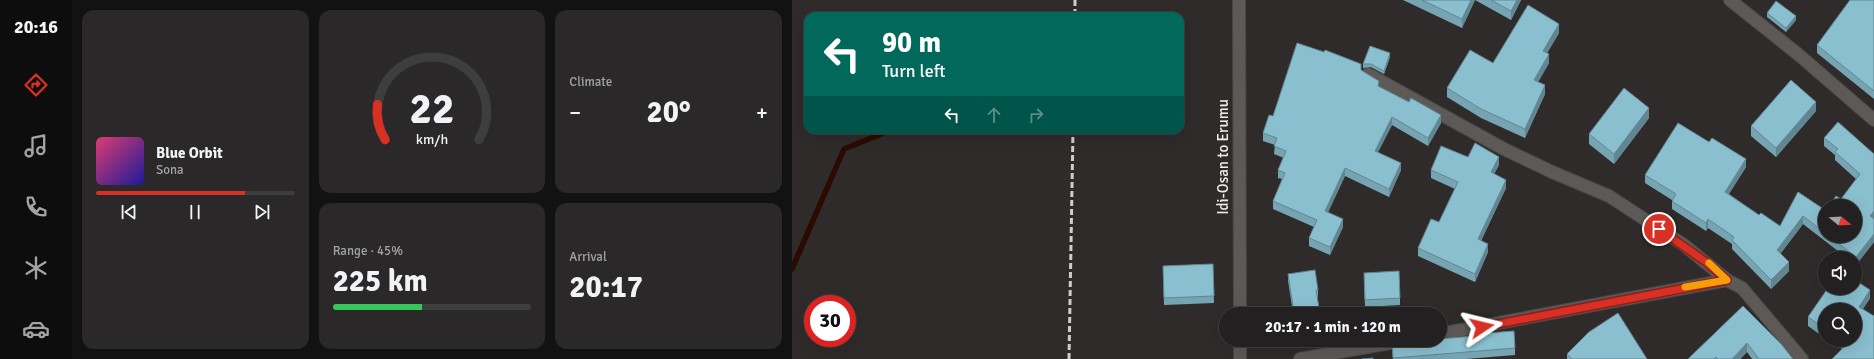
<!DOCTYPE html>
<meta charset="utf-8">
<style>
body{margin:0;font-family:Signika,sans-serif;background:#2a2829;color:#f1f3f6;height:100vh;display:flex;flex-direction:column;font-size:15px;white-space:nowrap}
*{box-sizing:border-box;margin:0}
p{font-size:13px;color:#a2a3a5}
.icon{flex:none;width:22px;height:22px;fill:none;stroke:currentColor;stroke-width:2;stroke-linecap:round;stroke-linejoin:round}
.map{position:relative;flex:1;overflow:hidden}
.side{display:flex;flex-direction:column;gap:10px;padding:10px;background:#131212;width:720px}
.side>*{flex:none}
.top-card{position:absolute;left:12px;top:12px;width:380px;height:122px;border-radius:12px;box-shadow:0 4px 16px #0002,0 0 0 1px #3f3e3e;background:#00695c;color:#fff;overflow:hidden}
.needle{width:26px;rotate:108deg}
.buttons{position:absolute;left:1026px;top:199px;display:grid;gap:8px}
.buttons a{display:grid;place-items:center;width:44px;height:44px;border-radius:50%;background:#222020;box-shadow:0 4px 16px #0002,0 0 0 1px #3f3e3e;font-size:20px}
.speed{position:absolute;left:12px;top:295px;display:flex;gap:8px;font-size:20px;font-weight:700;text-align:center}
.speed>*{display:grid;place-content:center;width:52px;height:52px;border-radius:50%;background:#222020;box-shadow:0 4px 16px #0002,0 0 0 1px #3f3e3e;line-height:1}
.speed .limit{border:6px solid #d22;background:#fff;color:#111}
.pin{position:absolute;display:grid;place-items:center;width:34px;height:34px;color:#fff;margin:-17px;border:2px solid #fff;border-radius:50%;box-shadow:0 1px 4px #0007}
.me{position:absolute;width:44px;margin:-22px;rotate:80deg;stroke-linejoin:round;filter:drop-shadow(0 0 3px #0008)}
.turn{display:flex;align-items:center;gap:14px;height:84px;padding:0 12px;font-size:18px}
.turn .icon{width:52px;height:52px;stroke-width:2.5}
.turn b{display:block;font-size:28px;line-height:34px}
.lanes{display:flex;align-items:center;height:38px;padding:0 12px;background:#0003;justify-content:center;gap:20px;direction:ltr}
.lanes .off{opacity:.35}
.big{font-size:30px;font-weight:800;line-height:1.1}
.side .widget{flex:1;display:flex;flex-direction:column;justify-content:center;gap:6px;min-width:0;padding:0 14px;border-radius:12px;background:#2a2829}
.side .dial{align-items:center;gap:0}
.dial svg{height:104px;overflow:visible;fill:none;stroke:#3f3e3e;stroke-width:7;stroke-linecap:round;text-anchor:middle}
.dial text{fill:#f1f3f6;stroke:none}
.song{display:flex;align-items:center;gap:12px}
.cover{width:48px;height:48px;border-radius:6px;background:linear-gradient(135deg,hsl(340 70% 55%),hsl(240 70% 35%))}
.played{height:4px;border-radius:2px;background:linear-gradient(90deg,#d93025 75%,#3f3e3e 75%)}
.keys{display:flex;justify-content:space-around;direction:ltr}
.heat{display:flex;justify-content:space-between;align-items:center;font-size:22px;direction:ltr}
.charge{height:6px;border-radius:3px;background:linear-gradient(90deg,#34c759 45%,#3f3e3e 0)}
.side .tiles{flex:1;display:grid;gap:10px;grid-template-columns:repeat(3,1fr)}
.widget:first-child{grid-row:span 2}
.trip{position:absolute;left:427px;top:307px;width:228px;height:40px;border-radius:20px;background:#222020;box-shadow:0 4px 16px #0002,0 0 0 1px #3f3e3e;font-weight:800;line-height:40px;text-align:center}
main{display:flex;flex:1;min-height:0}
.menu{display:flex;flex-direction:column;width:72px;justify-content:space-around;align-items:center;background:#0e0d0d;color:#a2a3a5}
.menu .icon{width:28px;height:28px}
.menu .selected{color:#d93025}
.menu b{font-size:18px;color:#f1f3f6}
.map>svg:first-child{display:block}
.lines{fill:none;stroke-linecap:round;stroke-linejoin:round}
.stream{stroke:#2b0a01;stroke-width:5.5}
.street-casing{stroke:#4a4847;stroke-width:14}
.street{stroke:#5c5957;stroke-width:12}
.rail{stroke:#cfcdcc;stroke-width:3;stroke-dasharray:6 3;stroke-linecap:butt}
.wall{fill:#77a4b2}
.shaded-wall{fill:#618691}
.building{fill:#8abfcf;stroke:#618691}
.route-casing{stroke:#8d1f18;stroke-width:10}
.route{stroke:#d93025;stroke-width:7}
.slow{stroke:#f59e0b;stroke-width:7}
.labels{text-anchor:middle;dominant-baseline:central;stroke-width:4;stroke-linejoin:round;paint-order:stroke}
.street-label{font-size:15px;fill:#efedec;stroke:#2e2b2a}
</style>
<main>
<nav class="menu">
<b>20:16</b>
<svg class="icon selected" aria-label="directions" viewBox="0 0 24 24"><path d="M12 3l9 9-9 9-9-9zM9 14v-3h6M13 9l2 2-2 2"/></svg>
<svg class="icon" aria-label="music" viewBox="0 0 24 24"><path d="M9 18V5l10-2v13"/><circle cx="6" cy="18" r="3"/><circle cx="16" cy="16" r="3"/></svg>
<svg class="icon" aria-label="phone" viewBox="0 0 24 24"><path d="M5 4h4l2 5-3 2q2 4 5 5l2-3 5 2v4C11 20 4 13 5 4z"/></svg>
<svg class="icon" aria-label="climate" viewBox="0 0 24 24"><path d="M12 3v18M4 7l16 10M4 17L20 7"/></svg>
<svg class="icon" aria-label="car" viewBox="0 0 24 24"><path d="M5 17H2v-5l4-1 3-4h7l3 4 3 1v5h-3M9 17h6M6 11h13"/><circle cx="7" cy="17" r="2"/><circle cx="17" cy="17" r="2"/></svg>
</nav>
<section class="side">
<div class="tiles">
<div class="widget">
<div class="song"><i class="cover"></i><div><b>Blue Orbit</b><p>Sona</p></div></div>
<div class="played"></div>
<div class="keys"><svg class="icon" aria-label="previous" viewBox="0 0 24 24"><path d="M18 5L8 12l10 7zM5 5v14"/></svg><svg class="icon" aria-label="pause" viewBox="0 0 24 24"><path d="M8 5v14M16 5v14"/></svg><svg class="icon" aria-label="next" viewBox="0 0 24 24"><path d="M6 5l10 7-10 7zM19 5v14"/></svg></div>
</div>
<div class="widget dial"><svg viewBox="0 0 100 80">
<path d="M14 69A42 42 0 1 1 86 69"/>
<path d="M14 69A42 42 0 0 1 8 42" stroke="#d93025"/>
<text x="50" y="56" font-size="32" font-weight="700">22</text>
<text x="50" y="72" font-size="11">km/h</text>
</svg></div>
<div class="widget"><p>Climate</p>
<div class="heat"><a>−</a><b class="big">20°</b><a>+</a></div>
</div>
<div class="widget"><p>Range · 45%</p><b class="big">225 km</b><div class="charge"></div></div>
<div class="widget"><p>Arrival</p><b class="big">20:17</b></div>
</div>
</section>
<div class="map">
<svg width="1082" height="359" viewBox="0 0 1082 359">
<rect width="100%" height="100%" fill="#2e2b2a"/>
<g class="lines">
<path class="stream" d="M0,269L52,149L99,130"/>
<g class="street-casing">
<g id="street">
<path d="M447,0L448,314"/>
<path d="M938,0L1007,55L1082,120"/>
<path d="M576,74L712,149L760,172L817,196L892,245L935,280"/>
<path d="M648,334L935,280L950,288L1010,359"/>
<path d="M448,340V359"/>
<path d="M508,359L616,340"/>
</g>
</g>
<use href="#street" class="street"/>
<g class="rail">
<path d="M283,0V16"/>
<path d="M277,359L281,130"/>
</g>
</g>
<g class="wall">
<path d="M611,0H729L719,20L683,0L670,28Z"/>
<path d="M1082,0V99L1025,53V45Z"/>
<path d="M975,13L1004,20L994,32L975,17Z"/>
<path d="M767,33L755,53L757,63L746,82L753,94L733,138L689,118L655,97V88L701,63Z"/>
<path d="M598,57L592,74L579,67L571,68V64Z"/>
<path d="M569,70L587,87L649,123L636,146L600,125L586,152L609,170L597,197L553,176L536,212L551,227L538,255L517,246V238L522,227L481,209V201L490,179L486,178V170L492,158L482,154L483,145L471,141V133L481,116Z"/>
<path d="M1024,111L984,157L959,136V126Z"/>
<path d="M857,118L822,164L797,144V134Z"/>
<path d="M1032,138L1082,154V242L1064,265L1063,264V258H1055L1011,224L989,253L997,271L979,289L940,249V244L916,228L914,231L880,209V200L853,183V175L917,142L954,167L937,194L967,215L988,226L1006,192L1033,210V236H1063L1049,199L1064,179L1043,160V155L1032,146Z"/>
<path d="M707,165L702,174L714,188L689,241L696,252L683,282L626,256V248L647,222L663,189L639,178V170Z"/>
<path d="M421,264L422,303L372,305L371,266Z"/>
<path d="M496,274L526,290V297H525L528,314H474V311L500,306L496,281Z"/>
<path d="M572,280L608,298V305L573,307Z"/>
<path d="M1063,280L1078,290V298L1071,309L1082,316V359H1040L1050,349L1037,340H1063V310H1033V338L1016,326V317L1036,288H1063Z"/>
<path d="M951,306L1001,359H960L955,352L948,359H896Z"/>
<path d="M682,336L723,348V355L674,359H601L600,343Z"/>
<path d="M775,354L855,359H775Z"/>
</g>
<g class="shaded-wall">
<path d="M679,0H683L670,28V19Z"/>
<path d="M725,0H729L719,20V11Z"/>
<path d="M1004,16V20L994,32V28Z"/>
<path d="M767,24V33L751,60V51Z"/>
<path d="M598,53V57L592,74V71Z"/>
<path d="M757,54V63L742,89V80Z"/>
<path d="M753,85V94L733,138V129Z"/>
<path d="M1024,102V111L984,157V148Z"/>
<path d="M857,108V118L822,164V154Z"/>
<path d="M649,115V123L636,146V138Z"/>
<path d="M600,117V125L583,158V151Z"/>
<path d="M707,157V165L699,180V172Z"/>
<path d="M954,159V167L933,200V192Z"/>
<path d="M609,163V170L597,197V189Z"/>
<path d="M553,168V176L533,219V211Z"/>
<path d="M714,180V188L686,247V239Z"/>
<path d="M1082,211V219L1078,216Z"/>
<path d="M1011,216V224L985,258V250Z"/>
<path d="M551,219V227L538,255V247Z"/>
<path d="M916,219V228L914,231V223Z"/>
<path d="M1082,234V242L1064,265V257Z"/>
<path d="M696,244V252L683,282V274Z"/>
<path d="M997,262V271L979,289V280Z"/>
<path d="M1078,290V298L1067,315V307Z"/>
<path d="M955,343V352L948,359H940Z"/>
</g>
<g class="building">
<path d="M630,0H679L670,19Z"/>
<path d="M699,0H725L719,11Z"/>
<path d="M1058,0H1082V91L1025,45Z"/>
<path d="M984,1L1004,16L994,28L975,13Z"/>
<path d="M736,5L767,24L751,51L757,54L742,80L753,85L733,129L689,109L655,88L678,50L701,63Z"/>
<path d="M505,43L532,52L533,50L569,64V70L572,72L587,81L586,86L617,102L619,98L649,115L636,138L600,117L583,151L609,163L597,189L553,168L533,211L551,219L538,247L517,238L525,220L481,201L493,173L486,170L494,151L482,146L485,138L471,133L477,115L481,116Z"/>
<path d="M578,46L598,53L592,71L579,64H571Z"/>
<path d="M999,80L1024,102L984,148L959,126Z"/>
<path d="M832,88L857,108L822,154L797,134Z"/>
<path d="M1046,122L1082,154V211L1078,216L1082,219V234L1064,257L1037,236H1063V206H1037L1044,196L1049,199L1068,174L1043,152L1046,149L1032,138Z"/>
<path d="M886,123L917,142L920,138L954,159L933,192L967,215L969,213L988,226L1006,192L1033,210V233L1011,216L985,250L997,262L979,280L940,240L942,237L916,219L914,223L880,201L884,194L853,175Z"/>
<path d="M683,143L707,157L699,172L714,180L686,239L696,244L683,274L626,248L639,219L647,222L666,182L639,170L649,146L676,157Z"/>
<path d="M421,264L422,296L372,298L371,266Z"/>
<path d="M523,270L526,290H524L528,314H475L474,311L501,306L496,274Z"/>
<path d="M607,271L608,298L573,300L572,273Z"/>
<path d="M1063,280L1078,290L1067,307L1082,316V359H1040L1055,344L1049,340H1063V310H1033V329L1016,317L1036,288H1063Z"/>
<path d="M951,306L990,345L1001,359H967L955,343L940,359H926L924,357L921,359H896Z"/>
<path d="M826,313L855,359H780L775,354L797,332Z"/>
<path d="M722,331L723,348L601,358L600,343L638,340H648V339L682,336V334Z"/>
<path d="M581,358V359H570Z"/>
</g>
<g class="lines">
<g class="route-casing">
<path id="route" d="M690,327L935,280L914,262L867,229"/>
</g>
<use href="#route" class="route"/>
<path class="slow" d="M893,287L935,280L917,263"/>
</g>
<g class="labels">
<g class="street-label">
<text transform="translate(431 157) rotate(-90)">Idi-Osan to Erumu</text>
</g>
</g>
</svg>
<div class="buttons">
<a><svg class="needle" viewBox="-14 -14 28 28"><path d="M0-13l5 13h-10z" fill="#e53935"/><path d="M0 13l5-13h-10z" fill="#a2a3a5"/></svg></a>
<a><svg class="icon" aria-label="sound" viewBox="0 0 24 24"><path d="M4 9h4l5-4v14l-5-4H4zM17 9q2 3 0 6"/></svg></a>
<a><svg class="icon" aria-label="search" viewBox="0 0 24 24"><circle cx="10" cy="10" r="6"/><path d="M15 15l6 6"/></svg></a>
</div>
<div class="speed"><div class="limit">30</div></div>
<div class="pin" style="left:867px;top:229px;background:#d93025"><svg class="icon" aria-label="arrive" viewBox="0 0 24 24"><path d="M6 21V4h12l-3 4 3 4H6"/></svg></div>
<svg class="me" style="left:690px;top:327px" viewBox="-20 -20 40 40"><path d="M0-17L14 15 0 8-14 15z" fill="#d93025" stroke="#fff" stroke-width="4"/></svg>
<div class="trip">20:17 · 1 min · 120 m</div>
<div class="top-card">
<div class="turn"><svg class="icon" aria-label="left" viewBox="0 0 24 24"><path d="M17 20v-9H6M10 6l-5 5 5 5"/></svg><div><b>90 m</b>Turn left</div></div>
<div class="lanes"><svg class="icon" aria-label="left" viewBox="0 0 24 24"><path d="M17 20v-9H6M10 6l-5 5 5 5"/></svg><svg class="icon off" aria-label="ahead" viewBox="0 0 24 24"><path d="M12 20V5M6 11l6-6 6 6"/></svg><svg class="icon off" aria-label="right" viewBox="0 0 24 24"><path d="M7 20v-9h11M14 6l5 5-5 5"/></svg></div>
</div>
</div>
</main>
